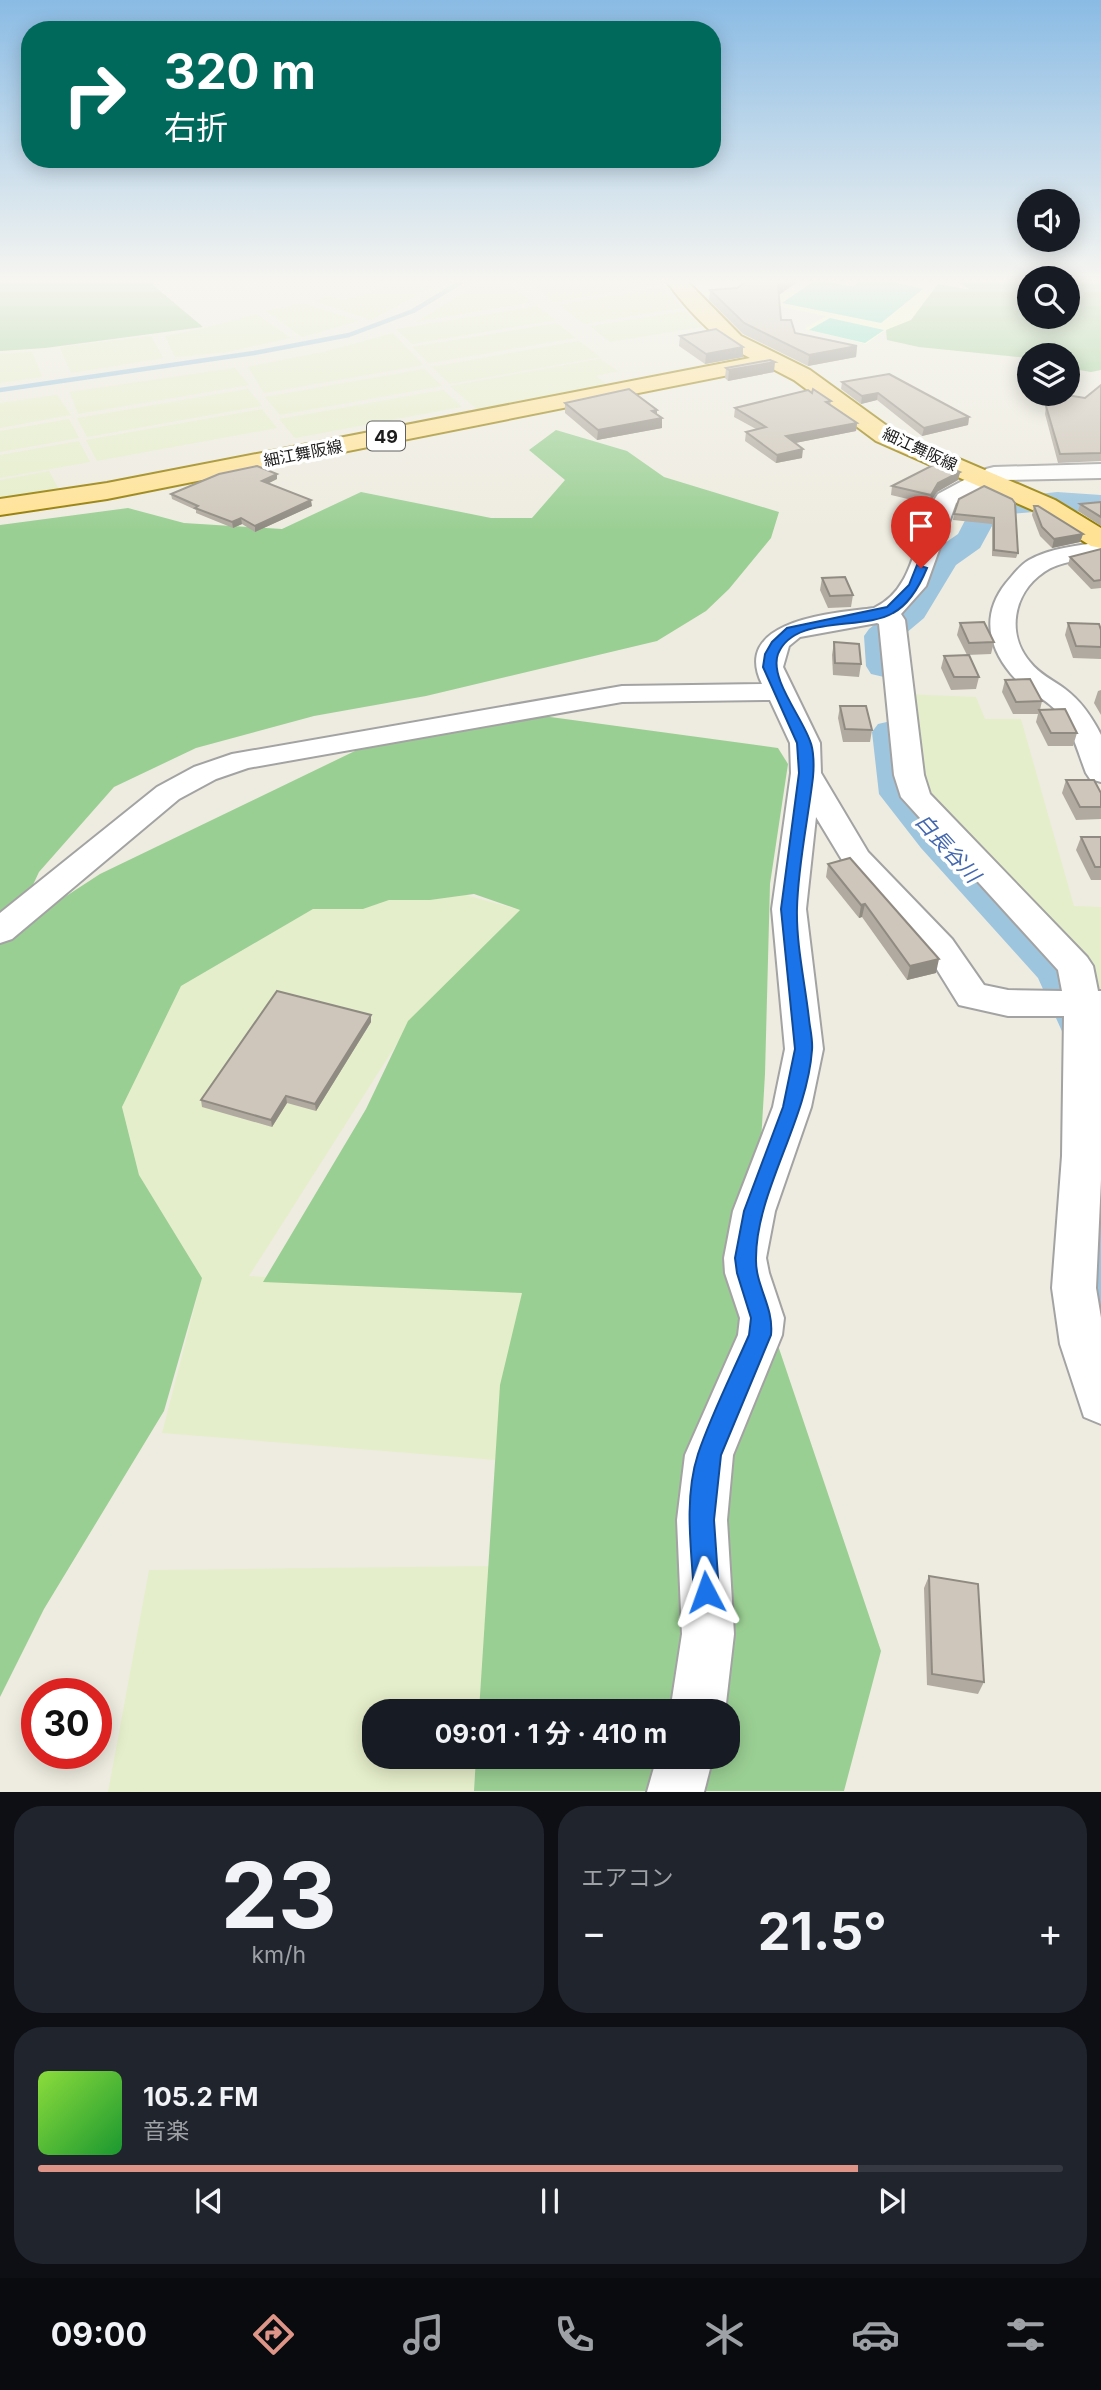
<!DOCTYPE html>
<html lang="ja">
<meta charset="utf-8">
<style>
body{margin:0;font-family:Inter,"Noto Sans JP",sans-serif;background:#20242c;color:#f1f3f6;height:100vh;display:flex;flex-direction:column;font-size:26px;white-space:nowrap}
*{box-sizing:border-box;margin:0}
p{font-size:23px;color:#9ea1a6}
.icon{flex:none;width:38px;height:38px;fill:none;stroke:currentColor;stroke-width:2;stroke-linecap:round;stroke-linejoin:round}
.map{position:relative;height:1792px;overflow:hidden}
.drawer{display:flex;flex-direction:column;gap:14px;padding:14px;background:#0d0f14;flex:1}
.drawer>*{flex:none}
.guide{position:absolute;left:21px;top:21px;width:700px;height:147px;border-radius:28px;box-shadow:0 4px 18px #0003;background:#00695c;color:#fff;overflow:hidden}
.tools{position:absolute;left:1017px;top:189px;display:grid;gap:14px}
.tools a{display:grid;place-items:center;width:63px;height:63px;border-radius:50%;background:#171b24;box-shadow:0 4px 18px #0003;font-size:35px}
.speed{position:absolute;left:21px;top:1678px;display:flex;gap:14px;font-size:35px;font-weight:700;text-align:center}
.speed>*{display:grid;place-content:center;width:91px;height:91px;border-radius:50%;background:#171b24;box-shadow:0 4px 18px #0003;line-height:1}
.speed .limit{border:10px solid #d22;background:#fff;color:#111}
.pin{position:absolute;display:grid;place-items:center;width:60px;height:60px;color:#fff;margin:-72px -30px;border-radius:50% 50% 50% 0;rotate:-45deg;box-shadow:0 0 7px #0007}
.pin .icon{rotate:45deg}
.me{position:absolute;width:77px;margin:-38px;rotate:356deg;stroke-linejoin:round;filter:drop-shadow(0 0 5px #0008)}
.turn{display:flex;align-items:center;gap:24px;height:147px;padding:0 28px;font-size:32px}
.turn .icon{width:91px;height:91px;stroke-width:2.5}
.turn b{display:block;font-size:49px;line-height:60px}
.big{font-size:52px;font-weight:700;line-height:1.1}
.drawer .widget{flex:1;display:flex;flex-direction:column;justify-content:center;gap:10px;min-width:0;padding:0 24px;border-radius:28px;background:#20242c}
.drawer .dial{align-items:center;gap:0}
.dial b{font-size:91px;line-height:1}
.song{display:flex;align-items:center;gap:21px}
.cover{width:84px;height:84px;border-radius:10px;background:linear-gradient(135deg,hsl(90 70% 55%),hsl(130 70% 35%))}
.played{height:7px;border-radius:4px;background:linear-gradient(90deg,#de9487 80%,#363941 80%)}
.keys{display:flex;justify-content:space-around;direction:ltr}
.heat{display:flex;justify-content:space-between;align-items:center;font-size:38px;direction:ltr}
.drawer .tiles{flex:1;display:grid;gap:14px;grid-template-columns:1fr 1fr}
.widget:last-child{grid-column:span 2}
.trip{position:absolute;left:362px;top:1699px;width:378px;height:70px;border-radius:28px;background:#171b24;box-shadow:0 4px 18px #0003;font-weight:700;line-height:70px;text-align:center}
.dock{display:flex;height:112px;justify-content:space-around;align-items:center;background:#090b0e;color:#9ea1a6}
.dock .icon{width:49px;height:49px}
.dock .current{color:#de9487}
.dock b{font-size:32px;color:#f1f3f6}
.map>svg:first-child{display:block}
.education{fill:#f9ffd8}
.farmland{fill:#e5eeca}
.forest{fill:#9acf93}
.pitch{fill:#79e2cb}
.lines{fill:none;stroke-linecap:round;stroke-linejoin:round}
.stream{stroke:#9ec5de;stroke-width:4.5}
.river{fill:#9ec5de;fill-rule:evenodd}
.minor-casing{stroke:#a3a3a3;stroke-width:4}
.major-casing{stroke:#937b00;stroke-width:4}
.minor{fill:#fff;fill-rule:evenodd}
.major{fill:#ffe294;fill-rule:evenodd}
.wall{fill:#b1aaa0}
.shaded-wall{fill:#908b82}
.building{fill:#cec6ba;stroke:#908b82;stroke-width:2}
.route{fill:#1a73e8;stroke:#114b97;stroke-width:2}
.labels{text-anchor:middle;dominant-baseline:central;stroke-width:7;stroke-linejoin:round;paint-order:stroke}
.far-street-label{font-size:16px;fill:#1c1c1c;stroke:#fff}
.shield{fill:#fff;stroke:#606060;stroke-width:2}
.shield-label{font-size:18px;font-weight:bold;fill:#1c1c1c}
.water-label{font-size:21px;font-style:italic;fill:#4468af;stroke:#fff}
</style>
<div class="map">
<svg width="1101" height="1792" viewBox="0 0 1101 1792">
<rect width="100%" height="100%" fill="#eeece0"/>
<path class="education" d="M683,279H907L938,284L911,320L886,330L866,344L804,329L826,316L720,294L697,297Z"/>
<g class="farmland">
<path d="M486,279H503L532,302L416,322Z"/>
<path d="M563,279H625L660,284L554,302L533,284Z"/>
<path d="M390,280L434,286L371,320L314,301L327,296L343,300L372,292Z"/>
<path d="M661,287L683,308L584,324L559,305Z"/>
<path d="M302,303L359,321L302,337L266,311Z"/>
<path d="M537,306L556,320L412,344L396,329Z"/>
<path d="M685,311L702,327L610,342L590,326Z"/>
<path d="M256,314L291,338L226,352L175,357L165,336L204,328Z"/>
<path d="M557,323L576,338L429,363L412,347Z"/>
<path d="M393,333L423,365L264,393L248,367L324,352Z"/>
<path d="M151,336L163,358L71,373L60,347Z"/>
<path d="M579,341L600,357L450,384L432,367Z"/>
<path d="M32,352L42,377L0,383V354Z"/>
<path d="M600,359L618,371L596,376L608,385L479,411L450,386Z"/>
<path d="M235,368L249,385L78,414L70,392Z"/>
<path d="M424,369L442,386L280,415L265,397Z"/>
<path d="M248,389L262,406L87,437L77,418Z"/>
<path d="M443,390L462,407L295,438L279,419Z"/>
<path d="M57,395L71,415L0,428V403Z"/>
<path d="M262,409L277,428L97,461L86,440Z"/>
<path d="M69,419L79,438L0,452V431Z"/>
<path d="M79,441L90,462L0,478V455Z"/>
<path d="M49,471L61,493L0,499V480Z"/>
<path d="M904,694L976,697L985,719H1021L1074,906L1101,907V991L1078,951L924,789Z"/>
<path d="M466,895L520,910L415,1015L249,1276L522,1293L495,1460L162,1433L202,1278L139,1175L122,1107L181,986L313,909H363L389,900H430Z"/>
<path d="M489,1566L479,1711L374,1712V1757H476L474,1791L108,1792L149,1570Z"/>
</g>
<g class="forest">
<path d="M0,279H158L153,285L203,327L45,348L0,351Z"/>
<path d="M955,279H1029V317H1068V279H1101V370L1091,372L1068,368V355H1029V358L919,347L887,340L886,330L911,320L938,284L970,290Z"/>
<path d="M556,430L627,451L664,477L779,512L771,538L729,589L706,611L657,641L426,696L314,716L196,748L114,787L39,872L11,932L100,874L386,736L521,713L778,748L788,764L770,884L765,1074L761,1142L735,1218L881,1651L844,1791H474L476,1757H728V1712L479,1711L500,1385L522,1293L263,1282L366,1109L408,1021L520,910L474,894L430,900H389L363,909H313L181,986L122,1107L139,1175L202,1278L164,1411L44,1609L0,1697V525L128,508L184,523L282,529L361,492L491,518H532L565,480L529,450Z"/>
</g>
<g class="pitch">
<path d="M862,279H878L923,289L881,323L782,303L816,280L853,287Z"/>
<path d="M830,318L884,330L865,343L809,330Z"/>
</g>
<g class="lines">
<path class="stream" d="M0,390L254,353L349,335L413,311L466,279"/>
<g class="river">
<path d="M1057,492L1101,495V513L1057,510L998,515L980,548L956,565L924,618L899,639L902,666L897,674L884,677L871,674L866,666L864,636L869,629L899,605L932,552L958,534L975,501Z"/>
<path d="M891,721L904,724L910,732L919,792L951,830L1074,960L1101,1015L1099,1038L1082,1044L1065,1038L1038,978L921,848L879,794L872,732L878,724Z"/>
<path d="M1098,1176L1101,1177V1341L1080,1333L1072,1315L1068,1276L1071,1198L1079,1182Z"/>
</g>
<g class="minor-casing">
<g id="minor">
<path d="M1101,464V478L1002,480L999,485L982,489L956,503L926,586L901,614L905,620L924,775L930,794L1087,957L1093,966L1098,991H1101V1179L1096,1288L1101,1318V1424L1084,1417L1060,1344L1052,1288L1062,1156L1064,1016H1008L959,1005L928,955L845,865L816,817L806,909L823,1049L811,1107L775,1211L766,1258L769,1273L784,1318L782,1335L733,1455L727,1520L734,1634L725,1712H670L682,1634L677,1520L685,1455L738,1335L740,1318L725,1273L724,1258L733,1211L773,1107L785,1049L772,909L791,773L790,743L770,700L622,702L248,768L216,779L179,799L12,939L0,943V913L157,787L194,767L232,754L622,686L762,684C730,619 836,613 874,608C918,588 914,529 938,494L966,479L982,475L986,469L994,467ZM877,623L879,624L894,775L901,797L1058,970L1062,991L1008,990L984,985L952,939L868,852L821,773L820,743L783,667L789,646L800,637Z"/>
<path d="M1101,542V556C1082,560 1060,561 1044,572C1013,593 1006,634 1030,662C1039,674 1053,680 1065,689C1081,701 1092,717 1101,735V782L1090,779L1086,773C1079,755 1074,735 1063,719C1050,699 1026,692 1011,674C987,645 982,613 1006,583C1013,575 1020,565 1029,560C1050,548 1077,546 1101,542Z"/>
<path d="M657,1757H713L704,1792H647Z"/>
</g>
</g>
<g class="major-casing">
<path id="major" d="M665,279H685L741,336L810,370L894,431L1055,500L1101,528V548L1091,546L1037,512L876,441L794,380L769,367L107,499L0,515V499L107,483L750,358C715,340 688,311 665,279Z"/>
</g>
<use href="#minor" class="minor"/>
<use href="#major" class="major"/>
</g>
<g class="wall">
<path d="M750,279H802L779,295L781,320L795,333L857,346L856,357L808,366L743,334L709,300L710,290L737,288Z"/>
<path d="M680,336L743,347V357L705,364L679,346Z"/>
<path d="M726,368L774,372L728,381L725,378Z"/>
<path d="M842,382L969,417L968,425L922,436L877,400L861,404L841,389Z"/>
<path d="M1101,385V461L1058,463L1045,414L1046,406L1085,398Z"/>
<path d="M812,393L831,401L830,405L857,423L856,431L795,443L802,458L776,463L745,441L746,432L756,429L734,417L735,408Z"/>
<path d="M565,403L662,428L597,440L565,413Z"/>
<path d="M960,472L958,480L937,492L929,504L891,495L892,486Z"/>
<path d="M277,479L269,483L312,506L255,532L242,524L233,528L196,513V510L172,499L171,494Z"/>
<path d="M984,486L1018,553L1016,558L992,556V524L953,520L954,514Z"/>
<path d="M1101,502V526L1078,511L1080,504Z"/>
<path d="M1034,506L1083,534L1080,542L1052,548L1040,536L1032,515Z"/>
<path d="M1101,549V588L1091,589L1068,565L1070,557Z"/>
<path d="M822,578L853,595L851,607L828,608L820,590Z"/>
<path d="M960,623L994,642L991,654L967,655L957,635Z"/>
<path d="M1068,623L1101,630V659L1073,658L1065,635Z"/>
<path d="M834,642L861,664L859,677L833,675L832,655Z"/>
<path d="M944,656L979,677L976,689L951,690L941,668Z"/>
<path d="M1005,680L1042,701L1040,710L1077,733L1073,746H1048L1036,722L1038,714H1013L1002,692Z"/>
<path d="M1101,690V715L1094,703L1098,691Z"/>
<path d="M840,706L872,730L870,742H843L838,718Z"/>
<path d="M1066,780L1101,793V819L1076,820L1062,793Z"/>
<path d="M1081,837H1101V880H1091L1076,850Z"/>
<path d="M828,864L936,973L907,980L862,917L859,918L826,877Z"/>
<path d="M371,1015V1022L316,1111L287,1103L272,1127L202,1107L201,1100Z"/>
<path d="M929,1576L984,1682L978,1694L927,1685L924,1588Z"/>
</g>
<g class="shaded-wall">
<path d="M788,279H802L777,296L778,286Z"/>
<path d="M857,346L856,357L808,366L809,355Z"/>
<path d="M743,347V357L705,364L706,354Z"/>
<path d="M775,362L774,372L728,381L729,370Z"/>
<path d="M878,393L877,400L861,404L862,396Z"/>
<path d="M657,410V419L662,418V428L597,440L598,430Z"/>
<path d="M969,417L968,425L922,436L924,428Z"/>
<path d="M857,423L856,431L785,445L786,436Z"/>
<path d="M803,449L802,458L776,463L777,455Z"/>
<path d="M960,472L958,480L937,492L929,504L931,495L938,483Z"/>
<path d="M277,474V479L263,486L262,481Z"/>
<path d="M311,500L312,506L255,532V526Z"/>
<path d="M241,518L242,524L233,528L232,522Z"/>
<path d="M1083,534L1080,542L1052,548L1054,539Z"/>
<path d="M865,904L862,917L859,918L861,905Z"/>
<path d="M939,959L936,973L907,980L910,966Z"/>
<path d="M371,1015V1022L316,1111L315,1104Z"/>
<path d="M286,1096L287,1103L272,1127L271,1120Z"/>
</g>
<g class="building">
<path d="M750,279H788L778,286L781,320H791L795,333L857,346L809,355L744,323L710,290L737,288Z"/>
<path d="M716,329L743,347L706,354L680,336Z"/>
<path d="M770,360L775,362L729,370L726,368Z"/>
<path d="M889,374L969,417L924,428L878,393L862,396L842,382Z"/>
<path d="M1101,385V453L1060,454L1046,406L1060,394L1085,398Z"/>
<path d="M629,389L657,410L652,411L662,418L598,430L565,403Z"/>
<path d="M813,389L831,401L826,402L857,423L786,436L803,449L777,455L746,432L766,427L735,408L808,390L812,393Z"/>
<path d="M937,463L960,472L938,483L931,495L892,486Z"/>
<path d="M257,466L277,474L262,481L311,500L255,526L241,518L232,522L195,508L198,506L171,494L219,474Z"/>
<path d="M984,486L1012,499L1015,503L1018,553L994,550V518L954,514L959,499Z"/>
<path d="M1101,502V517L1080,504Z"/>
<path d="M1034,506H1038L1083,534L1054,539L1042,527Z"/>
<path d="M1101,549V580L1094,581L1070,557Z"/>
<path d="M845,577L853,595L830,596L822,578Z"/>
<path d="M984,622L994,642L969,643L960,623Z"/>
<path d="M1068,623L1099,624L1101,630V647L1076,646Z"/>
<path d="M834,642L859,644L861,664L835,663Z"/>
<path d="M969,655L979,677H954L944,656Z"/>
<path d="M1030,679L1042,701L1016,702L1005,680Z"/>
<path d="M840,706H866L872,730L845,729Z"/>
<path d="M1065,709L1077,733H1051L1039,710Z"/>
<path d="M1066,780H1094L1101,793V807H1080Z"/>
<path d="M1081,837H1101V867H1095Z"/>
<path d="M850,858L939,959L910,966L865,904L861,905L828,864Z"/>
<path d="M277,991L371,1015L315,1104L286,1096L271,1120L201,1100Z"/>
<path d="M929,1576L978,1584L984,1682L932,1674Z"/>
</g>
<linearGradient id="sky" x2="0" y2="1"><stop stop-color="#8abbe4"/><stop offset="0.53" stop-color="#f7f6f1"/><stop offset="1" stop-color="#f7f6f1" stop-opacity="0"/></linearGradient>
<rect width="1101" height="530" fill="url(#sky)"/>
<path class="route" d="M917,565L927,568C920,585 910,604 893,613C863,631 794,614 778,654C769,678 802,717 810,741C814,750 814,767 813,777C808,820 798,865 797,908C796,944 805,983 809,1019C810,1029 813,1040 812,1050C807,1121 756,1192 756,1258C755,1286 774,1306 771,1335L721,1455L714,1520L719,1592L715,1601L706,1605L698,1601L694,1592C691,1548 684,1497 698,1454C712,1413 732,1374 749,1335L751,1318L737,1273L735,1258L744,1211L783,1107L795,1049L781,909L799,773L797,743L763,667L765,654L772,642L787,628L887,607L909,585Z"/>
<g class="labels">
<g class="far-street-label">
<text transform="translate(920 449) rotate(25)">細江舞阪線</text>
<text transform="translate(303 453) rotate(-11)">細江舞阪線</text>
</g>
<rect class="shield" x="367" y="421.5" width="38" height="29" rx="5"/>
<g class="shield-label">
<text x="386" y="436">49</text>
</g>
<g class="water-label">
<text transform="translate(948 848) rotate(48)">白長谷川</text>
</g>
</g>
</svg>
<div class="tools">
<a><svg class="icon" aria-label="sound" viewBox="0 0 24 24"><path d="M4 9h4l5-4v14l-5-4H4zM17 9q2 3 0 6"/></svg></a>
<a><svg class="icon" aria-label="search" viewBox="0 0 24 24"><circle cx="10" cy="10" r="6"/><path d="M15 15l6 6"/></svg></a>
<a><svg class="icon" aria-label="layers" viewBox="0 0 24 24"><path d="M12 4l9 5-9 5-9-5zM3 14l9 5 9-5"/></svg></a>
</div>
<div class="speed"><div class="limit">30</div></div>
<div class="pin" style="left:921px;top:568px;background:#d93025"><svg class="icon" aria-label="arrive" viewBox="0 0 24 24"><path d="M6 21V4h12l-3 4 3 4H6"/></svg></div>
<svg class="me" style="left:706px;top:1592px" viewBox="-20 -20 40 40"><path d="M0-17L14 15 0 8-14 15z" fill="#1a73e8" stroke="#fff" stroke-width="4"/></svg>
<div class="trip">09:01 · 1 分 · 410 m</div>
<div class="guide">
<div class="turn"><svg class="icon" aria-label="right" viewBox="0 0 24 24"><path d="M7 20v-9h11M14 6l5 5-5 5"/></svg><div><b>320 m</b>右折</div></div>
</div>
</div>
<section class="drawer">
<div class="tiles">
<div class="widget dial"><b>23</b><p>km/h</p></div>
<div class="widget"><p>エアコン</p>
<div class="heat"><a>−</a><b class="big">21.5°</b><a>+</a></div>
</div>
<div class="widget">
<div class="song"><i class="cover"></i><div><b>105.2 FM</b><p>音楽</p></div></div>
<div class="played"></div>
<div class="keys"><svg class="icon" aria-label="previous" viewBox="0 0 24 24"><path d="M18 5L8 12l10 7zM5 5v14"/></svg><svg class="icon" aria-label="pause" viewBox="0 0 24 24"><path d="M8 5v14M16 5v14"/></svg><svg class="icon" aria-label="next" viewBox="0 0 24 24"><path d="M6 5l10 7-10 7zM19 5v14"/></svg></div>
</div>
</div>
</section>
<nav class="dock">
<b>09:00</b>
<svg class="icon current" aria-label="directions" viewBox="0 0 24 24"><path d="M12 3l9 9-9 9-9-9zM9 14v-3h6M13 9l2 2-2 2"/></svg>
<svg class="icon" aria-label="music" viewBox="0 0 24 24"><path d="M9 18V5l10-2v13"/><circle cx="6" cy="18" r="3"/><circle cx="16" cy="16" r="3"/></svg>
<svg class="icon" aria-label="phone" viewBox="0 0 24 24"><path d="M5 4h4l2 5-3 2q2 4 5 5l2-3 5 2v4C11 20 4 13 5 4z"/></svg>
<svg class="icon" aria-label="climate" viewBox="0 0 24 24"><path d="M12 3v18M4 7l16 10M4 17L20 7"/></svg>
<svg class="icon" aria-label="car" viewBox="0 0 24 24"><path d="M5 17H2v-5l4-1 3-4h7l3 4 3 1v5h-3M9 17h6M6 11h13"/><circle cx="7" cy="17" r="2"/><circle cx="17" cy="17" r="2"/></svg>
<svg class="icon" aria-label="filters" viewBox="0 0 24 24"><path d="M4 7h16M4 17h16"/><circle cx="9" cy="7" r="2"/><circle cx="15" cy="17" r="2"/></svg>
</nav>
